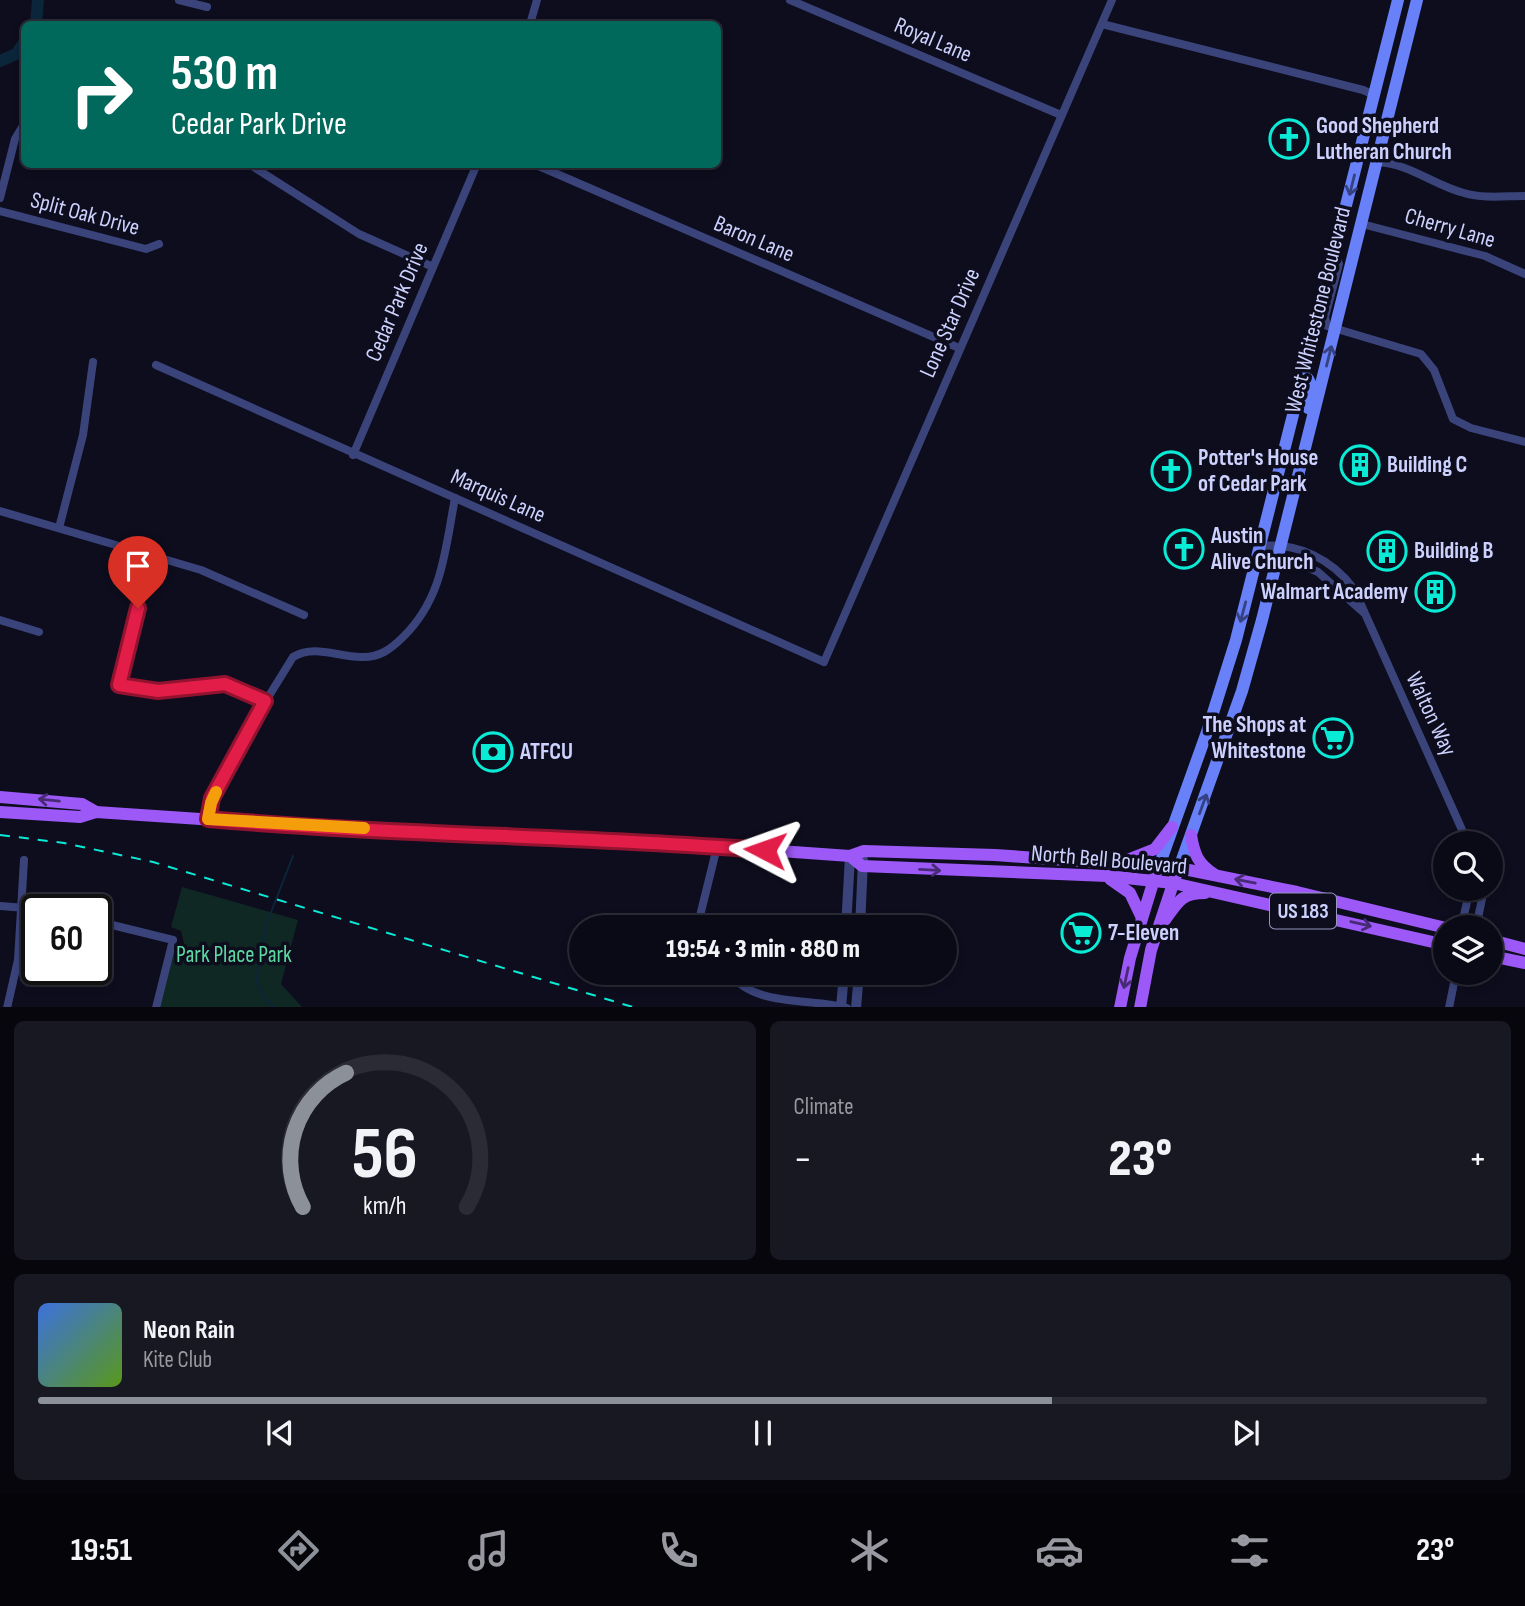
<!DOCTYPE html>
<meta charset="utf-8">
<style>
body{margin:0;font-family:"Sofia Sans Condensed",sans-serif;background:#181823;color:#f1f3f6;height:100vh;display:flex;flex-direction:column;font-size:26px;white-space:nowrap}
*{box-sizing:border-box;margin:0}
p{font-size:23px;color:#999aa1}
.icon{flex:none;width:38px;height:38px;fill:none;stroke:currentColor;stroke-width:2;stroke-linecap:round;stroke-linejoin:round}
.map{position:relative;height:1007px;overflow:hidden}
.drawer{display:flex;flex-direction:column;gap:14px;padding:14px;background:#06060c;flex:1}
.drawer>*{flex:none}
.guide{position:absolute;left:21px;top:21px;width:700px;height:147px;border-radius:10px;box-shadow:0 4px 10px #0003,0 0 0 2px #2a2b35;background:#00695c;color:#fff;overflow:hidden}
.fabs{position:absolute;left:1433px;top:831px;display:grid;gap:14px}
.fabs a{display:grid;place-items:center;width:70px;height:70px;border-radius:50%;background:#0a0a16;box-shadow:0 4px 10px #0003,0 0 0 2px #2a2b35;font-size:35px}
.speed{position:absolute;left:21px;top:894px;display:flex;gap:14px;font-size:35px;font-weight:700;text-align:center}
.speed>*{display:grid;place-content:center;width:91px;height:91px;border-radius:50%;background:#0a0a16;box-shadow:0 4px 10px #0003,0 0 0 2px #2a2b35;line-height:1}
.speed .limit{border:4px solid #111;border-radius:10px;background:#fff;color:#111}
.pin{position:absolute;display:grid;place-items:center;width:60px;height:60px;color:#fff;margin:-72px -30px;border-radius:50% 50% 50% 0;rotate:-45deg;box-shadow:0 0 7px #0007}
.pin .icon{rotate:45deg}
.me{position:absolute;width:77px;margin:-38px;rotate:274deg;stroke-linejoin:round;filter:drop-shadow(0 0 5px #0008)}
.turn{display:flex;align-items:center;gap:24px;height:147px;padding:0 35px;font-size:32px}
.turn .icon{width:91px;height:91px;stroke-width:2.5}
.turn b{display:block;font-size:49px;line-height:60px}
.big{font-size:52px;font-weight:800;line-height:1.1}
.drawer .card{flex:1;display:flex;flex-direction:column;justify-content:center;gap:10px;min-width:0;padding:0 24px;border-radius:10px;background:#181823}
.drawer .dial{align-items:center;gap:0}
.dial svg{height:182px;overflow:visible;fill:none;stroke:#2a2b35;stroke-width:7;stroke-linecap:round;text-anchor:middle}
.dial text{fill:#f1f3f6;stroke:none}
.song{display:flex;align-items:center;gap:21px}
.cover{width:84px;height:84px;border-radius:10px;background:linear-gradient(135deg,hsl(220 70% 55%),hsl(90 70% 35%))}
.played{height:7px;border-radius:4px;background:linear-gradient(90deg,#8c9099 70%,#2a2b35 70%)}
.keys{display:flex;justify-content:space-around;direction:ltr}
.heat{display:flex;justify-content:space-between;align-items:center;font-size:38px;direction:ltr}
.drawer .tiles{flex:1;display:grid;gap:14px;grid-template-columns:1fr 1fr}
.card:last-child{grid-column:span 2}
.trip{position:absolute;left:569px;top:915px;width:388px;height:70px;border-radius:35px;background:#0a0a16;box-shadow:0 4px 10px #0003,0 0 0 2px #2a2b35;font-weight:800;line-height:70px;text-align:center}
.tabs{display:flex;height:112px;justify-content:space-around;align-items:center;background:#040409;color:#999aa1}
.tabs .icon{width:49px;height:49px}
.tabs .active{color:#8c9099}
.tabs b{font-size:32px;color:#f1f3f6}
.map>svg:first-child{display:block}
.green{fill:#102823}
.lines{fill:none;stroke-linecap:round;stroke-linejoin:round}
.stream{stroke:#0b253a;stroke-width:2}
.river{stroke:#0b253a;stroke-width:12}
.minor{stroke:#3a447b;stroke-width:8}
.tertiary{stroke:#3a447b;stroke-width:10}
.secondary{stroke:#6881f9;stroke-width:12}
.primary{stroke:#9d59f8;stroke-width:12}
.rail{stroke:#0aebd6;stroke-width:2;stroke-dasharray:10 9;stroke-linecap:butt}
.oneway{stroke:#364181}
.oneway2{stroke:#472b75}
.route-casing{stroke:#92132f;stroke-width:18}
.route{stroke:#e11d48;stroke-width:12}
.slow{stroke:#f59e0b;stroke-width:12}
.labels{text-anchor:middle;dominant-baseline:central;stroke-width:7;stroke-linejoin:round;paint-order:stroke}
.shield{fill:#0d0d1e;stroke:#9396ba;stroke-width:2}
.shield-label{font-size:21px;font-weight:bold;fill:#cdd1fd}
.street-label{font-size:23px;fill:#cdd1fd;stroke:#0d0d1e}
.poi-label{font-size:23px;font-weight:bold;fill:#cdd1fd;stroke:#0d0d1e;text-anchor:start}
.park-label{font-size:23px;fill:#5dd9a2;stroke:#0d0d1e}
</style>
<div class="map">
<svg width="1525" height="1008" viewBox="0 0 1525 1008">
<rect width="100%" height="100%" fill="#0d0d1e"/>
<path class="green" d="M182,887L298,920L281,984L302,1007L159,1008L173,955L184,943L181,931L171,927Z"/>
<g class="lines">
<path class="stream" d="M275,1008L265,998L256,980L266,925L293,856"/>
<g class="river">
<path d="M36,24L38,0"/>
<path d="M0,61L16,54L24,43"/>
</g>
<g class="minor">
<path d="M179,0L207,7"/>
<path d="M790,0L1061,115"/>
<path d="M530,24L537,0"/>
<path d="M1102,24L1363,90L1374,95"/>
<path d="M1376,162C1409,163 1433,185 1464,193C1484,199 1505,196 1525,196"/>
<path d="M249,164L359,234L433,267"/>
<path d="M534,164L959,348"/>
<path d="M0,198L15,139L24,124"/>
<path d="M0,211L146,249L159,244"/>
<path d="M1362,224L1485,256L1525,274"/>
<path d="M1335,253L1339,264L1325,317L1327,326L1421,354L1434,370L1453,419L1471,428L1525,442"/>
<path d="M156,365L824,662L1112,0"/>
<path d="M353,455L477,164"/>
<path d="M0,511L201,570L304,615"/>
<path d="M59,528L83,435L93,362"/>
<path d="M1261,546C1297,542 1332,559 1354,589L1463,832L1466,844"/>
<path d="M1261,546L1277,558L1302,565L1318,572L1363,612"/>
<path d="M153,555L119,685L158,691L225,684L265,701"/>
<path d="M0,620L39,632"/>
<path d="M208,819L212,798L246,733L293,657C315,644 337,657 361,657C379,658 391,649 403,637C443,598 445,550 455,498"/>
<path d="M0,906L51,910"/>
<path d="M96,921L173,940L156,1008"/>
<path d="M697,928L717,847"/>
<path d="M1461,928L1470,889"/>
<path d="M1476,928L1484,889"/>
<path d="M730,973C753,1007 811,998 847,1008"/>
<path d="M7,1008L18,960L24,860"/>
<path d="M1449,1008L1456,973"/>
</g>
<g class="tertiary">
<path d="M846,928L850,856"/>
<path d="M860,928L863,860"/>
<path d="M841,1008L844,973"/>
<path d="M856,1008L859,973"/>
</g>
<g class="secondary">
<path d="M1302,378L1308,379L1312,387L1308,408"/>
<path d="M1159,866L1207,732L1236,640L1398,0"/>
<path d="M1179,868L1242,691L1262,620L1417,0"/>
</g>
<g class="primary">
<path d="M0,797L82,804L96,812"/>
<path d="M0,812L80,817L96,812L290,825L664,843L850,856L864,851L995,855L1179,868L1297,892L1446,928"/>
<path d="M1191,835C1194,854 1198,864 1214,874"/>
<path d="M850,856L862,866L1107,876L1173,883L1446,945"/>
<path d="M1122,862L1155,849L1172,827"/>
<path d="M1110,879L1130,893L1142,918"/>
<path d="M1165,920C1178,902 1181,893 1205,893"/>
<path d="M1491,940L1525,949"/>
<path d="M1491,956L1525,963"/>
<path d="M1120,1008L1130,958L1156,873"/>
<path d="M1140,1008L1151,950L1176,875"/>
</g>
<path class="rail" d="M0,835L64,843L153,862L636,1008"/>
</g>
<defs><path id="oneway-shaft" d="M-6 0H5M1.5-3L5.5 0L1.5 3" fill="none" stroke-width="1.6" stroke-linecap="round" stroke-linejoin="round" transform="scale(1.75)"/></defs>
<g class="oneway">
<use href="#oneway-shaft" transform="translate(1352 185) rotate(104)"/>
<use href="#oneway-shaft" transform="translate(1329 356) rotate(-76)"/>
<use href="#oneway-shaft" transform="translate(1243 612) rotate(105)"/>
<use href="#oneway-shaft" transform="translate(1203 804) rotate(-70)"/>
</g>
<g class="oneway2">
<use href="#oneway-shaft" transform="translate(49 800) rotate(-174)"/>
<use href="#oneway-shaft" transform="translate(930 870) rotate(3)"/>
<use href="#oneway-shaft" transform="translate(1245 881) rotate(-169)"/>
<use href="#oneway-shaft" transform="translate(1361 924) rotate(13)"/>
<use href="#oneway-shaft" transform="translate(1126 978) rotate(102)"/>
</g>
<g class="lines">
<g class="route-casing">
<path id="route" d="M138,608L119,685L158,691L225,684L265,701L212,798L208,819C393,835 580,836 765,850"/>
</g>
<use href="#route" class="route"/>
<path class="slow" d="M216,792L211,803L208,819L364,828"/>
</g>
<defs>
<g id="church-ring" transform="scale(2.0125)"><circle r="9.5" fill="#0d0d1e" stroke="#0aebd6" stroke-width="1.5"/><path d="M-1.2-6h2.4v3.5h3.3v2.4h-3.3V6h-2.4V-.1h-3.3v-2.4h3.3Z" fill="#0aebd6"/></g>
<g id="building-ring" transform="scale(2.0125)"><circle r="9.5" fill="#0d0d1e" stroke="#0aebd6" stroke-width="1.5"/><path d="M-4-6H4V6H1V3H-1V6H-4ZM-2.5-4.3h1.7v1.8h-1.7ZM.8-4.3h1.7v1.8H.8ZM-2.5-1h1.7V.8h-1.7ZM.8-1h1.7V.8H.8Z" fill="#0aebd6"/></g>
<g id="supermarket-ring" transform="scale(2.0125)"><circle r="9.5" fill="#0d0d1e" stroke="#0aebd6" stroke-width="1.5"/><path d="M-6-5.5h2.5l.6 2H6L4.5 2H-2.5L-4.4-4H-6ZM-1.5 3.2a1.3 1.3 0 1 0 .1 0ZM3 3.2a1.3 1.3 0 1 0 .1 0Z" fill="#0aebd6"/></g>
<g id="bank-ring" transform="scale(2.0125)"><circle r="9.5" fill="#0d0d1e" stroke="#0aebd6" stroke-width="1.5"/><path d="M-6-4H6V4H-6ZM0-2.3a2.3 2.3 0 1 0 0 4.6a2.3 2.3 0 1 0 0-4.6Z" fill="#0aebd6"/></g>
</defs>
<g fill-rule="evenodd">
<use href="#church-ring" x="1289" y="139"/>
<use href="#building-ring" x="1360" y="465"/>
<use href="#church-ring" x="1171" y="471"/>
<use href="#church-ring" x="1184" y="549"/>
<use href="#building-ring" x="1387" y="551"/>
<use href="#building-ring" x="1435" y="592"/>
<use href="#supermarket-ring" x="1333" y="738"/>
<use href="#bank-ring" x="493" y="752"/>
<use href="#supermarket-ring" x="1081" y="933"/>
</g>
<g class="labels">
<rect class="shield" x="1270" y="893.5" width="66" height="35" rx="5"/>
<g class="shield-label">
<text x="1303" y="911">US 183</text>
</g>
<g class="street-label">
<text transform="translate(933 40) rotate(23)">Royal Lane</text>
<text transform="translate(85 214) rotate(15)">Split Oak Drive</text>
<text transform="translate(1450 228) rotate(16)">Cherry Lane</text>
<text transform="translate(754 239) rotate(23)">Baron Lane</text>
<text transform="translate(397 302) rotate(-67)">Cedar Park Drive</text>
<text transform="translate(1318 310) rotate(-76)">West Whitestone Boulevard</text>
<text transform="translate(950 323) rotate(-66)">Lone Star Drive</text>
<text transform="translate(498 496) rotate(24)">Marquis Lane</text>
<text transform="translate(1431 714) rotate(65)">Walton Way</text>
<text transform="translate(1109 860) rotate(5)">North Bell Boulevard</text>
</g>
<g class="poi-label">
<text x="1316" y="126">Good Shepherd<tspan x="1316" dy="26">Lutheran Church</tspan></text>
<text x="1198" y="458">Potter's House<tspan x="1198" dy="26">of Cedar Park</tspan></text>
<text x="1387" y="465">Building C</text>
<text x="1211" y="536">Austin<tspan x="1211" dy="26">Alive Church</tspan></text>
<text x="1414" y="551">Building B</text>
<text x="1408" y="592" text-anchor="end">Walmart Academy</text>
<text x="1306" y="725" text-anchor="end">The Shops at<tspan x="1306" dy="26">Whitestone</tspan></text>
<text x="520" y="752">ATFCU</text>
<text x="1108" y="933">7-Eleven</text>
</g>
<g class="park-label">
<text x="234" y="955">Park Place Park</text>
</g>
</g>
</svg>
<div class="fabs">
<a><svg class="icon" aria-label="search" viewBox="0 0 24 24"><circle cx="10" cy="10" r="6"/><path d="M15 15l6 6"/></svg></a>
<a><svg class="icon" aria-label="layers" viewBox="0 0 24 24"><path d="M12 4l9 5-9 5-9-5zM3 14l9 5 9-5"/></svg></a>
</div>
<div class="speed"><div class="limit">60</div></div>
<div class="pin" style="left:138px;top:608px;background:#d93025"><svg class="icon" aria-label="arrive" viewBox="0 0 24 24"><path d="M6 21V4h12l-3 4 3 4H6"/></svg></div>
<svg class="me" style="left:765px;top:850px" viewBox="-20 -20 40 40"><path d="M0-17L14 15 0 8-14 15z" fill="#e11d48" stroke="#fff" stroke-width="4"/></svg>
<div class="trip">19:54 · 3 min · 880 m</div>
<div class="guide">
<div class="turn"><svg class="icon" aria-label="right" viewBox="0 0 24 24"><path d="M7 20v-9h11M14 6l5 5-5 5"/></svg><div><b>530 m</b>Cedar Park Drive</div></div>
</div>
</div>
<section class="drawer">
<div class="tiles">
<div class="card dial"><svg viewBox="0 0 100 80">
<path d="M14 69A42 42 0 1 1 86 69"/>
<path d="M14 69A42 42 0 0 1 33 10" stroke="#8c9099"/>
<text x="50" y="56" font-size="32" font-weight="700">56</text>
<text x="50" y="72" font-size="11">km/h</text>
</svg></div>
<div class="card"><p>Climate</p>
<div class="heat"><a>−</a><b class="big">23°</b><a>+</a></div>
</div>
<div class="card">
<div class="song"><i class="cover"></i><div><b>Neon Rain</b><p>Kite Club</p></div></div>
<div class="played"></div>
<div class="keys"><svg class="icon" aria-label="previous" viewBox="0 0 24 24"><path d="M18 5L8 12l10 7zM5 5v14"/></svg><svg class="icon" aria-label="pause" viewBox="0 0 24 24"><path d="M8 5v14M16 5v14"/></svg><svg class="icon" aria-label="next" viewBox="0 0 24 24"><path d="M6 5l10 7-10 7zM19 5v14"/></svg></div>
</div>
</div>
</section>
<nav class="tabs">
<b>19:51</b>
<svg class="icon active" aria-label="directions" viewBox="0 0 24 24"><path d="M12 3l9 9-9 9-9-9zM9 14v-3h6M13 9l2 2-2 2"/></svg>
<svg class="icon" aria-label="music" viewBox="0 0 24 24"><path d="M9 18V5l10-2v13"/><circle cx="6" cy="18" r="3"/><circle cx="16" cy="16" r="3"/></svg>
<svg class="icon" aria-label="phone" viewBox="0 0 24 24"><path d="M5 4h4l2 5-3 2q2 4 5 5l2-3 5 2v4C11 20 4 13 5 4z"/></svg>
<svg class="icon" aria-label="climate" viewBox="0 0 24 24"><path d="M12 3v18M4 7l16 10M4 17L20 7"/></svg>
<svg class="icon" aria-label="car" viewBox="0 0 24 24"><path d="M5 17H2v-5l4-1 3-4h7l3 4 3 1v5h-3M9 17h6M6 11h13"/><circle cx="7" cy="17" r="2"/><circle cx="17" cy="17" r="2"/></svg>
<svg class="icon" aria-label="filters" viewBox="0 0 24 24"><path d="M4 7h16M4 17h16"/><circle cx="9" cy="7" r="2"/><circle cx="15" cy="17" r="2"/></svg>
<b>23°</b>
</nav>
